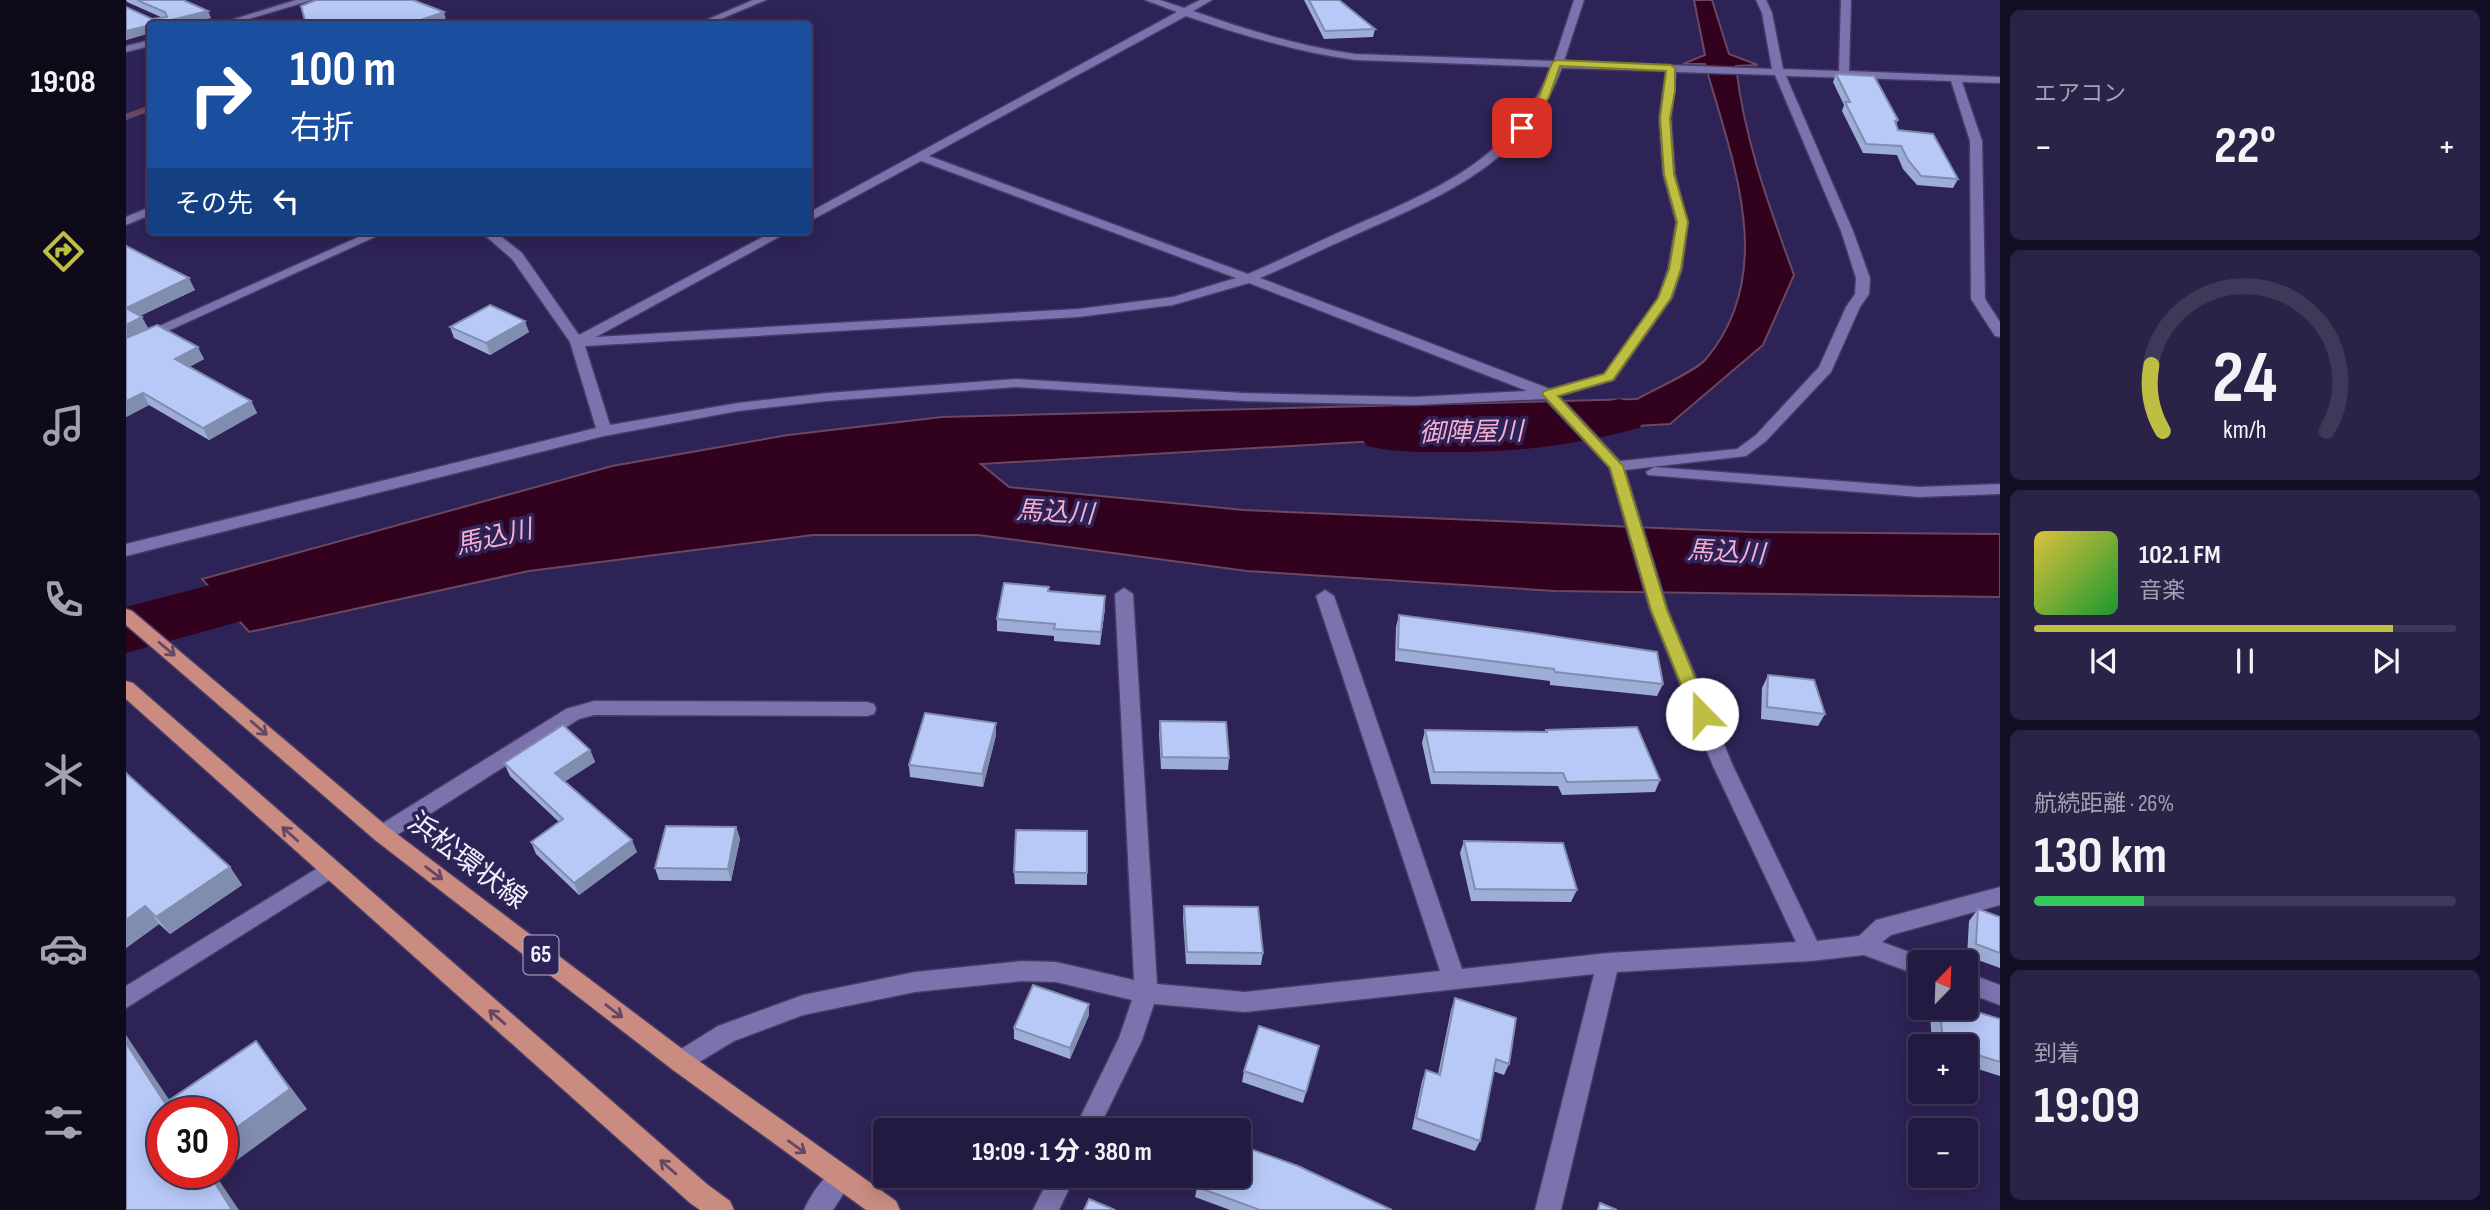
<!DOCTYPE html>
<html lang="ja">
<meta charset="utf-8">
<style>
body{margin:0;font-family:"Sofia Sans Condensed","Noto Sans JP",sans-serif;background:#2a2347;color:#f1f3f6;height:100vh;display:flex;flex-direction:column;font-size:26px;white-space:nowrap}
*{box-sizing:border-box;margin:0}
p{font-size:23px;color:#a2a1b1}
.icon{flex:none;width:38px;height:38px;fill:none;stroke:currentColor;stroke-width:2;stroke-linecap:round;stroke-linejoin:round}
.map{position:relative;flex:1;overflow:hidden}
.panel{display:flex;flex-direction:column;gap:10px;padding:10px;background:#130e23;width:490px}
.panel>*{flex:none}
.guide{position:absolute;left:21px;top:21px;width:665px;height:214px;border-radius:7px;box-shadow:0 4px 18px #0003,0 0 0 2px #3f3859;background:#1a4fa0;color:#fff;overflow:hidden}
.needle{width:46px;rotate:23deg}
.buttons{position:absolute;left:1782px;top:950px;display:grid;gap:14px}
.buttons a{display:grid;place-items:center;width:70px;height:70px;border-radius:7px;background:#221a40;box-shadow:0 4px 18px #0003,0 0 0 2px #3f3859;font-size:35px}
.speed{position:absolute;left:21px;top:1097px;display:flex;gap:14px;font-size:35px;font-weight:700;text-align:center}
.speed>*{display:grid;place-content:center;width:91px;height:91px;border-radius:50%;background:#221a40;box-shadow:0 4px 18px #0003,0 0 0 2px #3f3859;line-height:1}
.speed .limit{border:10px solid #d22;background:#fff;color:#111}
.pin{position:absolute;display:grid;place-items:center;width:60px;height:60px;color:#fff;margin:-30px;border-radius:14px;box-shadow:0 4px 10px #0006}
.me{position:absolute;width:77px;margin:-38px;rotate:338deg;stroke-linejoin:round;filter:drop-shadow(0 0 5px #0008)}
.turn{display:flex;align-items:center;gap:24px;height:147px;padding:0 28px;font-size:32px}
.turn .icon{width:91px;height:91px;stroke-width:2.5}
.turn b{display:block;font-size:49px;line-height:60px}
.then{display:flex;align-items:center;height:66px;padding:0 28px;background:#0003;gap:14px;font-size:26px}
.big{font-size:52px;font-weight:700;line-height:1.1}
.panel .card{flex:1;display:flex;flex-direction:column;justify-content:center;gap:10px;min-width:0;padding:0 24px;border-radius:10px;background:#2a2347}
.panel .dial{align-items:center;gap:0}
.dial svg{height:182px;overflow:visible;fill:none;stroke:#3f3859;stroke-width:7;stroke-linecap:round;text-anchor:middle}
.dial text{fill:#f1f3f6;stroke:none}
.song{display:flex;align-items:center;gap:21px}
.cover{width:84px;height:84px;border-radius:10px;background:linear-gradient(135deg,hsl(50 70% 55%),hsl(130 70% 35%))}
.played{height:7px;border-radius:4px;background:linear-gradient(90deg,#bebf42 85%,#3f3859 85%)}
.keys{display:flex;justify-content:space-around;direction:ltr}
.heat{display:flex;justify-content:space-between;align-items:center;font-size:38px;direction:ltr}
.charge{height:10px;border-radius:5px;background:linear-gradient(90deg,#34c759 26%,#3f3859 0)}
.trip{position:absolute;left:747px;top:1118px;width:378px;height:70px;border-radius:7px;background:#221a40;box-shadow:0 4px 18px #0003,0 0 0 2px #3f3859;font-weight:700;line-height:70px;text-align:center}
main{display:flex;flex:1;min-height:0}
.tabs{display:flex;flex-direction:column;width:126px;justify-content:space-around;align-items:center;background:#0e0a1a;color:#a2a1b1}
.tabs .icon{width:49px;height:49px}
.tabs .selected{color:#bebf42}
.tabs b{font-size:32px;color:#f1f3f6}
.map>svg:first-child{display:block}
.water{fill:#32011e;stroke:#6b4861;stroke-width:2}
.lines{fill:none;stroke-linecap:round;stroke-linejoin:round}
.stream{stroke:#6b4861;stroke-width:6}
.river{fill:#32011e;fill-rule:evenodd}
.minor-casing{stroke:#473b65;stroke-width:3}
.tertiary-casing{stroke:#473b65;stroke-width:3}
.primary-casing{stroke:#473b65;stroke-width:3}
.minor{fill:#7b73ad;fill-rule:evenodd}
.tertiary{fill:#7b73ad;fill-rule:evenodd}
.primary{fill:#ca8b80;fill-rule:evenodd}
.wall{fill:#9eadd5}
.shaded-wall{fill:#818dae}
.building{fill:#b8c9f8;stroke:#818dae;stroke-width:2}
.oneway{stroke:#654765}
.route{fill:#bebf42;stroke:#7c7c2b;stroke-width:2}
.labels{text-anchor:middle;dominant-baseline:central;stroke-width:7;stroke-linejoin:round;paint-order:stroke}
.shield{fill:#2e2356;stroke:#b6b2ca;stroke-width:2}
.shield-label{font-size:23px;font-weight:bold;fill:#f0effc}
.water-label{font-size:26px;font-style:italic;fill:#f6afd0;stroke:#2e2356}
.near-street-label{font-size:28px;fill:#f0effc;stroke:#2e2356}
</style>
<main>
<nav class="tabs">
<b>19:08</b>
<svg class="icon selected" aria-label="directions" viewBox="0 0 24 24"><path d="M12 3l9 9-9 9-9-9zM9 14v-3h6M13 9l2 2-2 2"/></svg>
<svg class="icon" aria-label="music" viewBox="0 0 24 24"><path d="M9 18V5l10-2v13"/><circle cx="6" cy="18" r="3"/><circle cx="16" cy="16" r="3"/></svg>
<svg class="icon" aria-label="phone" viewBox="0 0 24 24"><path d="M5 4h4l2 5-3 2q2 4 5 5l2-3 5 2v4C11 20 4 13 5 4z"/></svg>
<svg class="icon" aria-label="climate" viewBox="0 0 24 24"><path d="M12 3v18M4 7l16 10M4 17L20 7"/></svg>
<svg class="icon" aria-label="car" viewBox="0 0 24 24"><path d="M5 17H2v-5l4-1 3-4h7l3 4 3 1v5h-3M9 17h6M6 11h13"/><circle cx="7" cy="17" r="2"/><circle cx="17" cy="17" r="2"/></svg>
<svg class="icon" aria-label="filters" viewBox="0 0 24 24"><path d="M4 7h16M4 17h16"/><circle cx="9" cy="7" r="2"/><circle cx="15" cy="17" r="2"/></svg>
</nav>
<div class="map">
<svg width="1874" height="1210" viewBox="0 0 1874 1210">
<rect width="100%" height="100%" fill="#2e2356"/>
<path class="water" d="M1568,0H1586L1603,54L1632,65L1610,66C1618,139 1643,206 1668,275L1637,345L1544,424L855,464L883,487L1118,510L1625,532L1874,534V597L1429,591L1121,571L852,535H687L403,571L123,632L76,579L486,466L662,435L816,417L1511,399C1527,390 1570,371 1580,359C1653,272 1606,160 1579,64H1557L1579,55Z"/>
<g class="lines">
<path class="stream" d="M0,117L24,108"/>
<g class="river">
<path d="M1493,399L1513,404L1521,416L1513,428C1447,446 1384,453 1316,452C1290,452 1266,452 1241,446L1233,434L1241,422L1261,417C1340,418 1416,418 1493,399Z"/>
<path d="M184,559L206,566L216,581L206,596L0,653V607Z"/>
</g>
<g class="minor-casing">
<g id="minor">
<path d="M627,0H640L583,24H571Z"/>
<path d="M1019,0H1034L1058,8L1074,0H1086L1067,11C1121,30 1173,46 1229,54L1428,61L1448,0H1458L1438,61L1646,69L1636,13L1630,0H1640L1646,13L1657,69L1713,71L1715,0H1725L1723,71L1874,77V83L1836,82L1856,141L1859,299L1874,322V337L1869,336L1845,299L1844,141L1825,81L1660,76L1727,231L1744,278L1743,294L1734,307L1705,372L1640,441L1620,456L1499,470L1542,610L1607,766L1691,941L1733,936L1750,920L1758,918L1874,887V905L1765,935L1756,942L1802,959L1803,962H1794V976L1738,955L1685,961L1491,972L1435,1210H1409L1468,974L1119,1012L1028,1004L1016,1040L972,1130H948L993,1038L1006,1000L930,982L896,981L789,992L677,1015L608,1041L555,1073L547,1070L543,1062L547,1054L592,1026L677,995L789,972L896,961L930,962L1008,980L989,594L998,588L1007,594L1031,984L1119,992L1314,971L1190,596L1199,590L1208,596L1336,969L1482,953L1670,942L1587,766L1524,610L1483,467L1419,399L1288,405L1117,401L890,387L701,401L612,411L478,436L0,556V544L470,428L444,342L386,259L354,231H368L396,253L453,335L648,231H664L470,337L952,309L1047,297L1110,278L795,161L682,222V213L1051,12ZM1060,16C1115,35 1171,52 1229,60L1425,67C1390,158 1309,190 1225,227C1191,242 1157,259 1122,274L803,156ZM1436,68L1540,71L1533,118L1537,174L1550,222L1542,269L1532,298L1478,374L1424,389L1134,278C1167,264 1199,248 1231,234C1318,195 1400,163 1436,68ZM1550,72L1649,75L1715,231L1730,278L1729,294L1720,307L1693,367L1630,435L1611,449L1494,461L1433,396L1488,380L1546,298L1556,269L1562,222L1549,174L1545,118ZM1123,283L1401,391L1288,397L1117,393L890,379L701,393L612,403L484,425L459,346L952,317L1047,305Z"/>
<path d="M24,207V215L0,225V217Z"/>
<path d="M246,231H262L0,350V341Z"/>
<path d="M1528,467L1793,487L1874,484V494L1793,497L1522,475L1520,472Z"/>
<path d="M468,701L741,702L748,704L750,709L748,714L741,716L468,715L453,719L263,840L256,842L249,840L246,834L249,828L440,709Z"/>
<path d="M203,861L210,864L213,870L210,876L0,1008V986Z"/>
<path d="M1839,972L1874,985V1005L1839,992Z"/>
<path d="M715,1167L724,1170L727,1179L707,1210H678C685,1194 699,1173 715,1167Z"/>
<path d="M924,1176H949L933,1210H907Z"/>
</g>
</g>
<g class="tertiary-casing">
<g id="tertiary">
<path d="M170,0H186L106,24H92Z"/>
<path d="M24,40V46L0,52V46Z"/>
</g>
</g>
<g class="primary-casing">
<g id="primary">
<path d="M0,609L6,611L263,828L563,1054L770,1201L774,1210H740L547,1070L249,840L0,625Z"/>
<path d="M0,681L7,683L582,1185L604,1201L608,1210H574L564,1203L0,699Z"/>
</g>
</g>
<use href="#minor" class="minor"/>
<use href="#tertiary" class="tertiary"/>
<use href="#primary" class="primary"/>
</g>
<g class="wall">
<path d="M0,0H57L85,18L24,24V33L0,40V7L26,19L37,18L1,2Z"/>
<path d="M1178,0H1213L1249,29L1247,37L1198,39Z"/>
<path d="M1710,74L1772,120L1770,124L1772,130L1832,179L1827,188L1791,185L1777,169L1771,155L1737,153L1716,111L1718,105L1707,82Z"/>
<path d="M0,246L69,290L14,316L22,328L78,359L63,367L125,401L131,413L83,440L23,405L0,417Z"/>
<path d="M324,327L403,332L364,355L328,338Z"/>
<path d="M923,587V592L979,608L974,645L928,641V636L871,631V619Z"/>
<path d="M1273,615L1537,684L1531,696L1424,685V681L1269,661L1270,627Z"/>
<path d="M1642,675L1699,714L1692,726L1635,719L1636,688Z"/>
<path d="M1034,721L1103,758L1102,770L1035,769L1033,733Z"/>
<path d="M870,723V735L857,787L784,777L783,765Z"/>
<path d="M1299,730L1419,732L1420,730L1534,780L1529,792L1436,795L1432,786L1305,784L1296,743Z"/>
<path d="M464,750L469,762L439,781L511,852L453,895L410,854L405,842L433,822L384,776L378,763Z"/>
<path d="M0,773L104,867L116,885L44,934L33,924L0,948Z"/>
<path d="M610,827L614,839L605,881L533,880L529,868Z"/>
<path d="M1338,841L1451,890L1445,902L1345,901L1334,853Z"/>
<path d="M888,872L961,873V885L889,884Z"/>
<path d="M1058,906L1137,953L1135,965L1060,964L1057,918Z"/>
<path d="M1852,909L1874,917V968L1841,956L1843,921Z"/>
<path d="M1329,998L1383,1064L1378,1075L1367,1071L1354,1141L1349,1151L1286,1129L1296,1081L1300,1070L1312,1074L1325,1010Z"/>
<path d="M963,1004V1015L944,1059L888,1039V1028Z"/>
<path d="M1808,1008H1838L1874,1019V1076L1839,1065V1046H1806L1804,1012Z"/>
<path d="M1193,1046L1177,1103L1116,1082L1118,1071Z"/>
<path d="M1071,1187L1266,1210H1104L1069,1197Z"/>
</g>
<g class="shaded-wall">
<path d="M82,11L85,18L60,24H27Z"/>
<path d="M318,12L321,24H283Z"/>
<path d="M24,25V33L0,40V31Z"/>
<path d="M63,278L69,290L6,319L0,308Z"/>
<path d="M16,317L22,328L0,340V325Z"/>
<path d="M399,321L403,332L364,355L360,343Z"/>
<path d="M72,347L78,359L55,371L49,359Z"/>
<path d="M17,393L23,405L0,417V401Z"/>
<path d="M125,401L131,413L83,440L77,428Z"/>
<path d="M979,596V608L974,645L975,632Z"/>
<path d="M870,723V735L857,787L856,774Z"/>
<path d="M464,750L469,762L434,785L429,773Z"/>
<path d="M610,827L614,839L605,881L602,869Z"/>
<path d="M506,840L511,852L453,895L448,883Z"/>
<path d="M104,867L116,885L44,934L30,917Z"/>
<path d="M19,906L33,924L0,948V920Z"/>
<path d="M963,1004V1015L944,1059V1048Z"/>
<path d="M0,1035L52,1113L39,1103L0,1043Z"/>
<path d="M130,1041L181,1109L96,1171V1138Z"/>
<path d="M82,1172H94L90,1176L113,1210H106Z"/>
</g>
<g class="building">
<path d="M11,0H57L82,11L0,31V7L26,19L41,17L39,12Z"/>
<path d="M190,0H287L318,12L283,24H180L175,6Z"/>
<path d="M1183,0H1213L1249,29L1199,31Z"/>
<path d="M1710,74L1748,76L1772,120L1769,121L1772,130L1807,134L1832,179L1795,176L1782,160L1775,146L1740,144L1719,102H1724Z"/>
<path d="M0,246L63,278L0,308Z"/>
<path d="M364,305L399,321L360,343L324,327Z"/>
<path d="M0,308L16,317L0,325Z"/>
<path d="M31,325L72,347L49,359L125,401L77,428L17,393L0,401V338Z"/>
<path d="M878,583L923,587L922,591L979,596L975,632L928,629L929,624L871,619Z"/>
<path d="M1273,615L1407,633L1531,652L1537,684L1429,672L1428,669L1272,649Z"/>
<path d="M1642,675L1688,680L1699,714L1641,707Z"/>
<path d="M799,713L870,723L856,774L783,765Z"/>
<path d="M1034,721L1100,722L1103,758L1036,757Z"/>
<path d="M437,725L464,750L429,773L506,840L448,883L405,842L437,819L378,763Z"/>
<path d="M1511,727L1534,780L1441,782L1437,773L1308,772L1299,730L1421,732L1420,730Z"/>
<path d="M0,773L104,867L30,917L19,906L0,920Z"/>
<path d="M540,826L610,827L602,869L529,868Z"/>
<path d="M890,830L961,831V873L888,872Z"/>
<path d="M1338,841L1437,843L1451,890L1349,889Z"/>
<path d="M1058,906L1132,907L1137,953L1061,952Z"/>
<path d="M1852,909L1874,917V953L1850,944Z"/>
<path d="M907,985L963,1004L944,1048L888,1028Z"/>
<path d="M1329,998L1390,1018L1383,1064L1370,1059L1354,1141L1290,1118L1300,1070L1314,1075Z"/>
<path d="M1814,1008H1838L1874,1019V1062L1839,1051V1046H1824L1817,1044Z"/>
<path d="M1133,1026L1193,1046L1180,1092L1118,1071Z"/>
<path d="M130,1041L164,1089L96,1138V1113H37V1172H82L106,1210H0V1043L39,1103Z"/>
<path d="M1113,1145L1172,1166L1266,1210H1134L1071,1187L1074,1176H1113Z"/>
<path d="M963,1199L989,1210H958Z"/>
<path d="M1474,1203L1491,1210H1472Z"/>
</g>
<defs><path id="oneway-shaft" d="M-6 0H5M1.5-3L5.5 0L1.5 3" fill="none" stroke-width="1.6" stroke-linecap="round" stroke-linejoin="round" transform="scale(1.75)"/></defs>
<g class="oneway">
<use href="#oneway-shaft" transform="translate(41 649) rotate(40)"/>
<use href="#oneway-shaft" transform="translate(133 728) rotate(41)"/>
<use href="#oneway-shaft" transform="translate(164 834) rotate(-138)"/>
<use href="#oneway-shaft" transform="translate(308 873) rotate(37)"/>
<use href="#oneway-shaft" transform="translate(488 1011) rotate(37)"/>
<use href="#oneway-shaft" transform="translate(371 1017) rotate(-139)"/>
<use href="#oneway-shaft" transform="translate(671 1147) rotate(36)"/>
<use href="#oneway-shaft" transform="translate(542 1167) rotate(-139)"/>
</g>
<path class="route" d="M1430,60L1545,65L1549,68V91L1544,118L1548,174L1562,222L1555,269L1545,298L1487,380L1432,396L1497,466L1541,610L1584,714L1582,718H1569L1567,714L1525,610L1484,468L1416,394L1418,391L1478,374L1532,298L1543,269L1551,222L1538,174L1534,118L1540,71L1434,66L1423,97L1400,130H1393L1391,128L1413,97L1426,63Z"/>
<g class="labels">
<rect class="shield" x="397.5" y="935.5" width="35" height="39" rx="5"/>
<g class="shield-label">
<text x="415" y="955">65</text>
</g>
<g class="water-label">
<text transform="translate(1345 433) rotate(-1)">御陣屋川</text>
<text transform="translate(929 513) rotate(3)">馬込川</text>
<text transform="translate(368 538) rotate(-13)">馬込川</text>
<text transform="translate(1600 553) rotate(3)">馬込川</text>
</g>
<g class="near-street-label">
<text transform="translate(341 861) rotate(37)">浜松環状線</text>
</g>
</g>
</svg>
<div class="buttons">
<a><svg class="needle" viewBox="-14 -14 28 28"><path d="M0-13l5 13h-10z" fill="#e53935"/><path d="M0 13l5-13h-10z" fill="#a2a1b1"/></svg></a>
<a>+</a>
<a>−</a>
</div>
<div class="speed"><div class="limit">30</div></div>
<div class="pin" style="left:1396px;top:128px;background:#d93025"><svg class="icon" aria-label="arrive" viewBox="0 0 24 24"><path d="M6 21V4h12l-3 4 3 4H6"/></svg></div>
<svg class="me" style="left:1576px;top:714px" viewBox="-20 -20 40 40"><circle r="19" fill="#fff"/><path d="M0-13L10 11 0 6-10 11z" fill="#bebf42"/></svg>
<div class="trip">19:09 · 1 分 · 380 m</div>
<div class="guide">
<div class="turn"><svg class="icon" aria-label="right" viewBox="0 0 24 24"><path d="M7 20v-9h11M14 6l5 5-5 5"/></svg><div><b>100 m</b>右折</div></div>
<div class="then">その先<svg class="icon" aria-label="left" viewBox="0 0 24 24"><path d="M17 20v-9H6M10 6l-5 5 5 5"/></svg></div>
</div>
</div>
<section class="panel">
<div class="card"><p>エアコン</p>
<div class="heat"><a>−</a><b class="big">22°</b><a>+</a></div>
</div>
<div class="card dial"><svg viewBox="0 0 100 80">
<path d="M14 69A42 42 0 1 1 86 69"/>
<path d="M14 69A42 42 0 0 1 9 40" stroke="#bebf42"/>
<text x="50" y="56" font-size="32" font-weight="700">24</text>
<text x="50" y="72" font-size="11">km/h</text>
</svg></div>
<div class="card">
<div class="song"><i class="cover"></i><div><b>102.1 FM</b><p>音楽</p></div></div>
<div class="played"></div>
<div class="keys"><svg class="icon" aria-label="previous" viewBox="0 0 24 24"><path d="M18 5L8 12l10 7zM5 5v14"/></svg><svg class="icon" aria-label="pause" viewBox="0 0 24 24"><path d="M8 5v14M16 5v14"/></svg><svg class="icon" aria-label="next" viewBox="0 0 24 24"><path d="M6 5l10 7-10 7zM19 5v14"/></svg></div>
</div>
<div class="card"><p>航続距離 · 26%</p><b class="big">130 km</b><div class="charge"></div></div>
<div class="card"><p>到着</p><b class="big">19:09</b></div>
</section>
</main>
